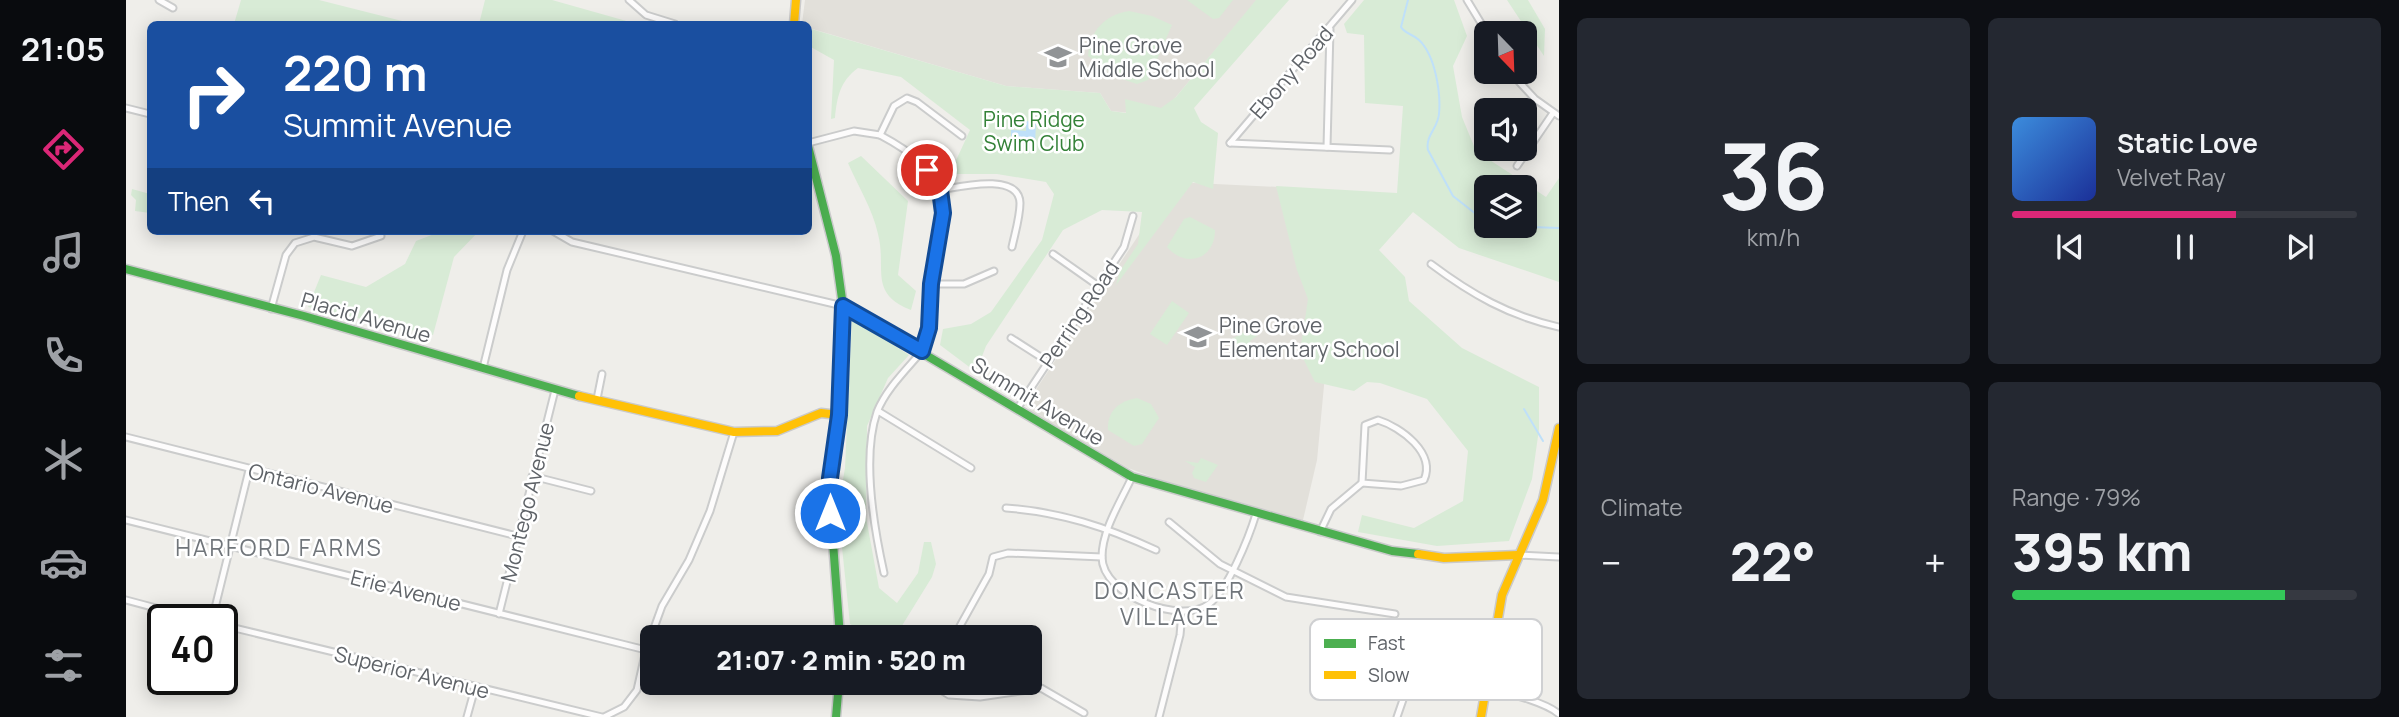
<!DOCTYPE html>
<meta charset="utf-8">
<style>
body{margin:0;font-family:Manrope,sans-serif;background:#242831;color:#f1f3f6;height:100vh;display:flex;flex-direction:column;font-size:26px;white-space:nowrap}
*{box-sizing:border-box;margin:0}
p{font-size:23px;color:#9ea1a6}
.icon{flex:none;width:38px;height:38px;fill:none;stroke:currentColor;stroke-width:2;stroke-linecap:round;stroke-linejoin:round}
.map{position:relative;flex:1;overflow:hidden}
.drawer{display:flex;flex-direction:column;gap:18px;padding:18px;background:#0d0f14;width:840px}
.drawer>*{flex:none}
.banner{position:absolute;left:21px;top:21px;width:665px;height:214px;border-radius:10px;box-shadow:0 4px 18px #0003;background:#1a4fa0;color:#fff;overflow:hidden}
.needle{width:46px;rotate:157deg}
.controls{position:absolute;left:1348px;top:21px;display:grid;gap:14px}
.controls a{display:grid;place-items:center;width:63px;height:63px;border-radius:10px;background:#171b24;box-shadow:0 4px 18px #0003;font-size:35px}
.speed{position:absolute;left:21px;top:604px;display:flex;gap:14px;font-size:35px;font-weight:700;text-align:center}
.speed>*{display:grid;place-content:center;width:91px;height:91px;border-radius:50%;background:#171b24;box-shadow:0 4px 18px #0003;line-height:1}
.speed .limit{border:4px solid #111;border-radius:10px;background:#fff;color:#111}
.pin{position:absolute;display:grid;place-items:center;width:60px;height:60px;color:#fff;margin:-30px;border:4px solid #fff;border-radius:50%;box-shadow:0 2px 7px #0007}
.me{position:absolute;width:77px;margin:-38px;rotate:0deg;stroke-linejoin:round;filter:drop-shadow(0 0 5px #0008)}
.turn{display:flex;align-items:center;gap:24px;height:147px;padding:0 21px;font-size:32px}
.turn .icon{width:91px;height:91px;stroke-width:2.5}
.turn b{display:block;font-size:49px;line-height:60px}
.then{display:flex;align-items:center;height:66px;padding:0 21px;background:#0003;gap:14px;font-size:26px}
.big{font-size:52px;font-weight:800;line-height:1.1}
.drawer .tile{flex:1;display:flex;flex-direction:column;justify-content:center;gap:10px;min-width:0;padding:0 24px;border-radius:10px;background:#242831}
.drawer .dial{align-items:center;gap:0}
.dial b{font-size:91px;line-height:1}
.song{display:flex;align-items:center;gap:21px}
.cover{width:84px;height:84px;border-radius:10px;background:linear-gradient(135deg,hsl(210 70% 55%),hsl(230 70% 35%))}
.played{height:7px;border-radius:4px;background:linear-gradient(90deg,#db2777 65%,#363941 65%)}
.keys{display:flex;justify-content:space-around;direction:ltr}
.heat{display:flex;justify-content:space-between;align-items:center;font-size:38px;direction:ltr}
.charge{height:10px;border-radius:5px;background:linear-gradient(90deg,#34c759 79%,#363941 0)}
.drawer .tiles{flex:1;display:grid;gap:18px;grid-template-columns:repeat(2,1fr)}
.trip{position:absolute;left:514px;top:625px;width:402px;height:70px;border-radius:10px;background:#171b24;box-shadow:0 4px 18px #0003;font-weight:800;line-height:70px;text-align:center}
main{display:flex;flex:1;min-height:0}
.tab-bar{display:flex;flex-direction:column;width:126px;justify-content:space-around;align-items:center;background:#090b0e;color:#9ea1a6}
.tab-bar .icon{width:49px;height:49px}
.tab-bar .on{color:#db2777}
.tab-bar b{font-size:32px;color:#f1f3f6}
.map>svg:first-child{display:block}
.education{fill:#e2e0da}
.green{fill:#d8ebd6;fill-rule:evenodd}
.water{fill:#bfe0f9}
.lines{fill:none;stroke-linecap:round;stroke-linejoin:round}
.stream{stroke:#bfe0f9;stroke-width:2}
.street-casing{stroke:#cbcccc;stroke-width:9}
.fast-casing{stroke:#cacacb;stroke-width:11}
.slow-casing{stroke:#cacacb;stroke-width:11}
.street{stroke:#fdfcfc;stroke-width:5}
.fast{stroke:#4caf50;stroke-width:8}
.slow{stroke:#ffc107;stroke-width:8}
.route-casing{stroke:#114b97;stroke-width:18}
.route{stroke:#1a73e8;stroke-width:12}
.labels{text-anchor:middle;dominant-baseline:central;stroke-width:5;stroke-linejoin:round;paint-order:stroke}
.poi-label{font-size:21px;fill:#5f6368;stroke:#fff;text-anchor:start}
.street-label{font-size:21px;fill:#5f6368;stroke:#fff}
.park-label{font-size:21px;fill:#348238;stroke:#fff}
.neighbourhood-label{font-size:23px;letter-spacing:2px;fill:#70757a;stroke:#fff}
.key{fill:#fff;stroke:#cfd0d2;stroke-width:2}
.key-label{font-size:19px;fill:#5f6368}
</style>
<main>
<nav class="tab-bar">
<b>21:05</b>
<svg class="icon on" aria-label="directions" viewBox="0 0 24 24"><path d="M12 3l9 9-9 9-9-9zM9 14v-3h6M13 9l2 2-2 2"/></svg>
<svg class="icon" aria-label="music" viewBox="0 0 24 24"><path d="M9 18V5l10-2v13"/><circle cx="6" cy="18" r="3"/><circle cx="16" cy="16" r="3"/></svg>
<svg class="icon" aria-label="phone" viewBox="0 0 24 24"><path d="M5 4h4l2 5-3 2q2 4 5 5l2-3 5 2v4C11 20 4 13 5 4z"/></svg>
<svg class="icon" aria-label="climate" viewBox="0 0 24 24"><path d="M12 3v18M4 7l16 10M4 17L20 7"/></svg>
<svg class="icon" aria-label="car" viewBox="0 0 24 24"><path d="M5 17H2v-5l4-1 3-4h7l3 4 3 1v5h-3M9 17h6M6 11h13"/><circle cx="7" cy="17" r="2"/><circle cx="17" cy="17" r="2"/></svg>
<svg class="icon" aria-label="filters" viewBox="0 0 24 24"><path d="M4 7h16M4 17h16"/><circle cx="9" cy="7" r="2"/><circle cx="15" cy="17" r="2"/></svg>
</nav>
<div class="map">
<svg width="1433" height="717" viewBox="0 0 1433 717">
<rect width="100%" height="100%" fill="#efeeea"/>
<g class="education">
<path d="M679,0H1131L1034,116L985,111L974,93L880,86L683,28L682,24H676Z"/>
<path d="M1048,182L1175,188L1199,375L1191,460L1177,520L1054,487L1002,468L904,411L901,403Z"/>
</g>
<g class="green">
<path d="M115,0H193L288,24H108Z"/>
<path d="M359,0H426L511,24H353Z"/>
<path d="M1061,0H1107L1093,18L1087,19Z"/>
<path d="M1130,0H1163L1068,108L1075,122L1092,133L1087,189L1067,182L990,285L994,271L1012,244L1016,212L976,210L937,230L860,346L850,372L814,345L817,329L845,324L865,312L916,240L928,194L920,182L871,174H828L827,167L844,130L775,77L732,68C714,81 711,97 709,118L705,119L708,60L683,46L682,28L880,86L974,93L985,111L1000,113L999,99L1035,108L1050,97Z"/>
<path d="M1238,0H1328L1341,36L1327,66L1336,117L1350,151L1420,197L1433,178V282L1333,248L1287,212L1253,250L1279,277L1283,301L1336,348L1413,387V429L1406,479L1383,541L1311,546L1232,532L1236,515L1288,528L1337,501L1342,451L1301,399L1254,383L1241,382L1228,391L1189,382L1174,352L1182,299L1171,270L1150,186L1271,193L1277,106L1239,103L1238,35L1221,33L1218,24ZM1360,187H1398V226H1360Z"/>
<path d="M1381,0H1402L1419,29L1418,56Z"/>
<path d="M1003,11L1026,16L1046,25L1022,80L1011,84L993,78L962,56C964,31 978,15 1003,11Z"/>
<path d="M735,156L782,201L772,275L790,291L785,310C742,293 761,269 752,234C747,210 732,186 722,163Z"/>
<path d="M6,189L24,194V213L9,211L10,200L5,195Z"/>
<path d="M1064,217L1089,230C1089,259 1060,269 1041,247L1058,219Z"/>
<path d="M316,231H353L328,257L307,335L182,307L195,275L240,287L279,264L290,241Z"/>
<path d="M1046,301L1063,313L1041,345L1024,334Z"/>
<path d="M726,318L783,355L762,378L741,426L740,517L753,588L771,603L792,573L798,542H805L810,564L806,577L769,637H747L724,624L712,509L719,468Z"/>
<path d="M1126,328L1131,336L1124,341L1127,352L1123,357L1107,349L1104,340Z"/>
<path d="M1011,398L1025,404L1033,418L1016,444L1008,446L982,430C981,411 993,401 1011,398Z"/>
<path d="M1075,458L1092,465L1080,482L1068,478L1066,473L1069,467L1059,461L1072,463Z"/>
</g>
<path class="water" d="M900,121L910,122L909,145L885,143V130L900,131Z"/>
<g class="lines">
<g class="stream">
<path d="M1282,0L1275,27C1279,34 1287,34 1293,40C1309,55 1315,92 1313,114C1312,128 1299,136 1302,150L1327,196L1360,222"/>
<path d="M1376,226L1433,228"/>
<path d="M1398,409L1417,441"/>
</g>
<g class="street-casing">
<g id="street">
<path d="M33,0L47,8"/>
<path d="M503,0L520,15L549,24"/>
<path d="M1341,0L1361,33"/>
<path d="M1384,72L1409,99L1433,116"/>
<path d="M0,108L24,114"/>
<path d="M754,135C833,177 817,207 805,283C802,306 805,328 796,351C781,369 760,389 751,412C736,456 748,528 758,573"/>
<path d="M682,143L728,131L754,135L768,106L781,98L791,102L836,136"/>
<path d="M1104,143L1226,0"/>
<path d="M1104,143L1264,150"/>
<path d="M1201,147L1204,29"/>
<path d="M1391,166L1427,113"/>
<path d="M814,190C833,187 893,172 894,203C894,217 889,233 886,247"/>
<path d="M427,231L446,242L717,306"/>
<path d="M927,254L971,285"/>
<path d="M1305,264C1345,294 1383,316 1433,327"/>
<path d="M805,284H838L868,271"/>
<path d="M145,309L160,255L169,243L188,237L226,246L255,236"/>
<path d="M885,338L921,361"/>
<path d="M357,368L381,270L397,231"/>
<path d="M471,399L476,374"/>
<path d="M891,409L998,247L1007,216"/>
<path d="M752,411L845,468"/>
<path d="M1252,420C1275,427 1310,453 1298,480L1275,486L1236,483L1239,425Z"/>
<path d="M0,437L391,536"/>
<path d="M406,476L465,491"/>
<path d="M1006,477C995,501 976,530 976,557C976,596 1056,625 1083,604C1102,590 1123,537 1130,514"/>
<path d="M880,508C935,512 980,527 1030,550"/>
<path d="M0,520L520,650"/>
<path d="M1043,522L1094,564L1160,597L1269,614"/>
<path d="M1194,532L1205,509L1236,483"/>
<path d="M1392,555L1433,557"/>
<path d="M0,600L75,620"/>
<path d="M373,614L429,390"/>
<path d="M86,620L123,470"/>
<path d="M96,625L476,717"/>
<path d="M834,626L863,574L867,557L882,553L976,557"/>
<path d="M714,628L731,637"/>
<path d="M802,682L823,695L854,697L915,688L958,713"/>
<path d="M341,717L349,688"/>
<path d="M478,717L498,707L511,690L520,650L536,606L563,560L584,511L608,432"/>
<path d="M1033,717L1054,635L1056,613"/>
<path d="M1271,717L1280,691C1306,673 1410,694 1433,714"/>
</g>
</g>
<g class="fast-casing">
<g id="fast">
<path d="M682,146L710,256L717,306L713,415L703,488L714,637"/>
<path d="M0,269L178,316L453,396"/>
<path d="M717,306L1006,477L1266,551L1292,554"/>
<path d="M710,717L713,682"/>
</g>
</g>
<g class="slow-casing">
<g id="slow">
<path d="M668,24L670,0"/>
<path d="M453,396L608,432L651,431L695,413L713,415"/>
<path d="M1292,554L1318,558L1392,555"/>
<path d="M1355,717L1376,595L1417,500L1433,428"/>
</g>
</g>
<use href="#street" class="street"/>
<use href="#fast" class="fast"/>
<use href="#slow" class="slow"/>
</g>
<g class="lines">
<g class="route-casing">
<path id="route" d="M704,513V478L713,415L717,306L796,351L803,328L805,284L817,213L814,190L801,170"/>
</g>
<use href="#route" class="route"/>
</g>
<defs>
<g id="school-bare" transform="scale(2.1)"><path d="M0-5L7-2L0 1L-7-2ZM-4 1L0 2.5L4 1V4Q0 6-4 4Z" fill="#919496" stroke="#fff" stroke-width="2.5" paint-order="stroke"/></g>
</defs>
<g fill-rule="evenodd">
<use href="#school-bare" x="932" y="57"/>
<use href="#school-bare" x="1072" y="337"/>
</g>
<g class="labels">
<g class="poi-label">
<text x="953" y="45">Pine Grove<tspan x="953" dy="24">Middle School</tspan></text>
<text x="1093" y="325">Pine Grove<tspan x="1093" dy="24">Elementary School</tspan></text>
</g>
<g class="street-label">
<text transform="translate(1165 72) rotate(-49)">Ebony Road</text>
<text transform="translate(953 314) rotate(-56)">Perring Road</text>
<text transform="translate(240 317) rotate(16)">Placid Avenue</text>
<text transform="translate(912 401) rotate(31)">Summit Avenue</text>
<text transform="translate(195 488) rotate(14)">Ontario Avenue</text>
<text transform="translate(401 502) rotate(-76)">Montego Avenue</text>
<text transform="translate(280 590) rotate(14)">Erie Avenue</text>
<text transform="translate(286 672) rotate(14)">Superior Avenue</text>
</g>
<g class="park-label">
<text x="908" y="119">Pine Ridge<tspan x="908" dy="24">Swim Club</tspan></text>
</g>
<g class="neighbourhood-label">
<text x="153" y="547">HARFORD FARMS</text>
<text x="1044" y="590">DONCASTER<tspan x="1044" dy="26">VILLAGE</tspan></text>
</g>
</g>
<rect x="1184" y="619" width="232" height="81" rx="10" class="key"/>
<rect x="1198" y="639" width="32" height="9" fill="#4caf50"/>
<rect x="1198" y="671" width="32" height="8" fill="#ffc107"/>
<g class="key-label">
<text x="1242" y="650">Fast</text>
<text x="1242" y="682">Slow</text>
</g>
</svg>
<div class="controls">
<a><svg class="needle" viewBox="-14 -14 28 28"><path d="M0-13l5 13h-10z" fill="#e53935"/><path d="M0 13l5-13h-10z" fill="#9ea1a6"/></svg></a>
<a><svg class="icon" aria-label="sound" viewBox="0 0 24 24"><path d="M4 9h4l5-4v14l-5-4H4zM17 9q2 3 0 6"/></svg></a>
<a><svg class="icon" aria-label="layers" viewBox="0 0 24 24"><path d="M12 4l9 5-9 5-9-5zM3 14l9 5 9-5"/></svg></a>
</div>
<div class="speed"><div class="limit">40</div></div>
<div class="pin" style="left:801px;top:170px;background:#d93025"><svg class="icon" aria-label="arrive" viewBox="0 0 24 24"><path d="M6 21V4h12l-3 4 3 4H6"/></svg></div>
<svg class="me" style="left:704px;top:513px" viewBox="-20 -20 40 40"><circle r="17" fill="#1a73e8" stroke="#fff" stroke-width="3"/><path d="M0-11L8 9 0 5-8 9z" fill="#fff"/></svg>
<div class="trip">21:07 · 2 min · 520 m</div>
<div class="banner">
<div class="turn"><svg class="icon" aria-label="right" viewBox="0 0 24 24"><path d="M7 20v-9h11M14 6l5 5-5 5"/></svg><div><b>220 m</b>Summit Avenue</div></div>
<div class="then">Then<svg class="icon" aria-label="left" viewBox="0 0 24 24"><path d="M17 20v-9H6M10 6l-5 5 5 5"/></svg></div>
</div>
</div>
<section class="drawer">
<div class="tiles">
<div class="tile dial"><b>36</b><p>km/h</p></div>
<div class="tile">
<div class="song"><i class="cover"></i><div><b>Static Love</b><p>Velvet Ray</p></div></div>
<div class="played"></div>
<div class="keys"><svg class="icon" aria-label="previous" viewBox="0 0 24 24"><path d="M18 5L8 12l10 7zM5 5v14"/></svg><svg class="icon" aria-label="pause" viewBox="0 0 24 24"><path d="M8 5v14M16 5v14"/></svg><svg class="icon" aria-label="next" viewBox="0 0 24 24"><path d="M6 5l10 7-10 7zM19 5v14"/></svg></div>
</div>
<div class="tile"><p>Climate</p>
<div class="heat"><a>−</a><b class="big">22°</b><a>+</a></div>
</div>
<div class="tile"><p>Range · 79%</p><b class="big">395 km</b><div class="charge"></div></div>
</div>
</section>
</main>
